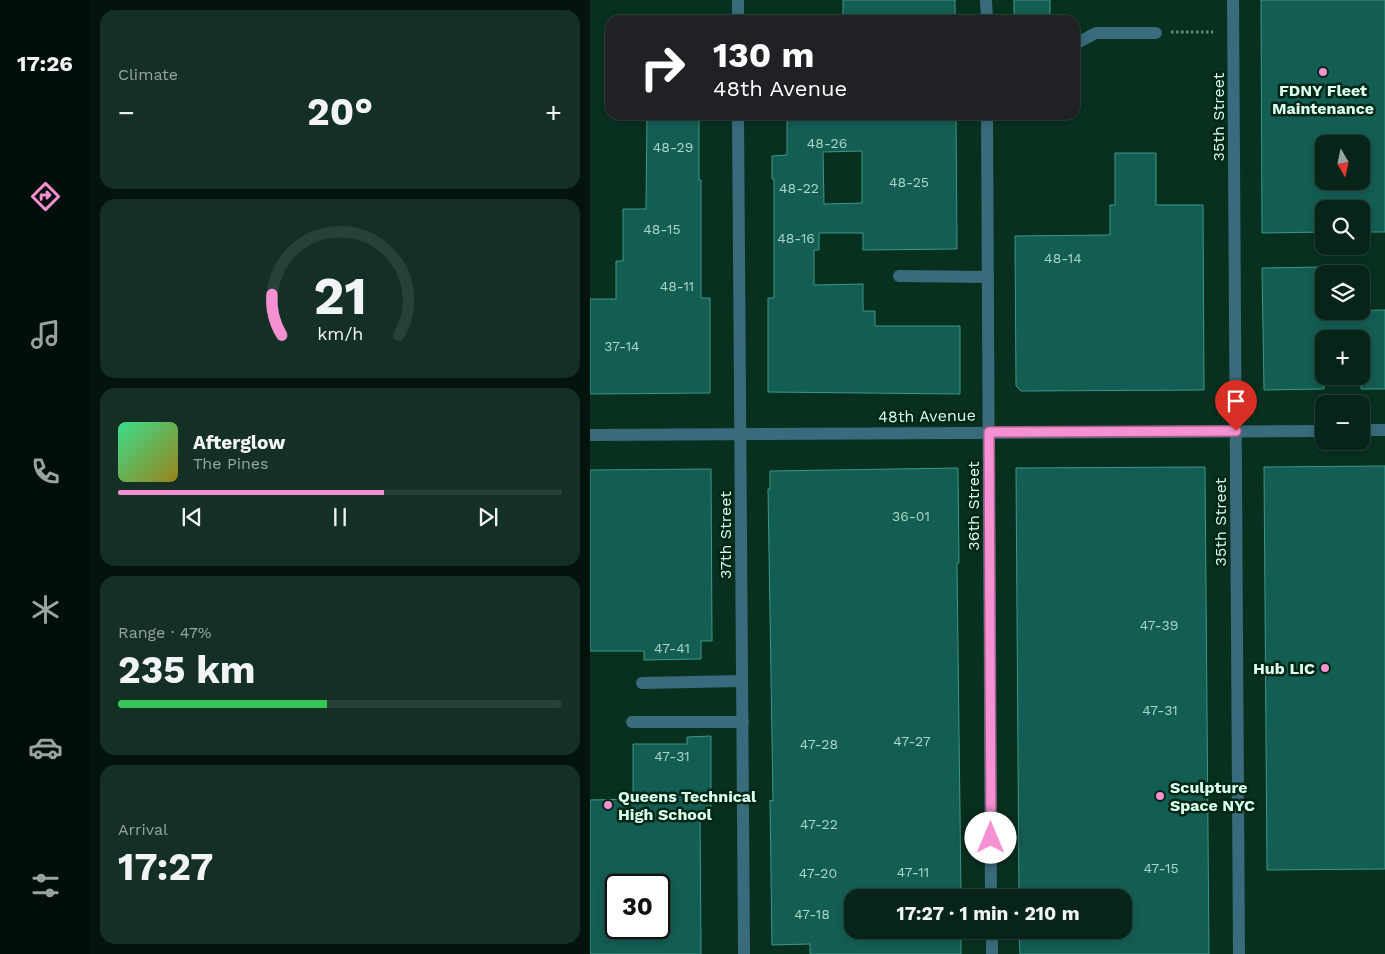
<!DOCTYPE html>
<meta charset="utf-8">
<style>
body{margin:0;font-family:"Work Sans",sans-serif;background:#143024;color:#f1f3f6;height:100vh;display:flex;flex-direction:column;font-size:19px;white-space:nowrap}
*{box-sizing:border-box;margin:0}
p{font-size:16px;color:#98a4a1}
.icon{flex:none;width:28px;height:28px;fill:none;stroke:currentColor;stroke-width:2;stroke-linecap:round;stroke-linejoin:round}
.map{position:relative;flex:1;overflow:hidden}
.sheet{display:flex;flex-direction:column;gap:10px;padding:10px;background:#03140d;width:500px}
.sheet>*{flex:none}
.top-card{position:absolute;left:15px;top:15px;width:475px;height:105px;border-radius:15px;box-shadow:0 2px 8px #0003,0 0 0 1px #274136;background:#202124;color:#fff;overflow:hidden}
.needle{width:32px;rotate:171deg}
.tools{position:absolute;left:725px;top:135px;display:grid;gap:10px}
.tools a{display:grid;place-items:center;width:55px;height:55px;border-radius:10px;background:#062417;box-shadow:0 2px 8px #0003,0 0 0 1px #274136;font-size:25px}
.speed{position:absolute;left:15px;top:874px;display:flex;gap:10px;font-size:25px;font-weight:700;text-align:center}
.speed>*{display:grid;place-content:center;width:65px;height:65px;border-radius:50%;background:#062417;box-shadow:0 2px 8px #0003,0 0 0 1px #274136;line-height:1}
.speed .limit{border:2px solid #111;border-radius:8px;background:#fff;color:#111}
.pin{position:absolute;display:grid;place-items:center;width:42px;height:42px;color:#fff;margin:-51px -21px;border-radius:50% 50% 50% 0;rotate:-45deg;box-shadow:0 0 5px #0007}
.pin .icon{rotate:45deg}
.me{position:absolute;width:55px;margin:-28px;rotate:0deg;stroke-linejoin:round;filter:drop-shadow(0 0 4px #0008)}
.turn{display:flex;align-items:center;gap:18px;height:105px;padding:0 25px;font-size:22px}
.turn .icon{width:65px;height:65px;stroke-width:2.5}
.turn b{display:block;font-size:35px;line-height:42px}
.big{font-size:38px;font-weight:700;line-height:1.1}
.sheet .card{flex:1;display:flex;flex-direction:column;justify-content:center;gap:8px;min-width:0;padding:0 18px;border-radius:15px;background:#143024}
.sheet .dial{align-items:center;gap:0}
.dial svg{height:130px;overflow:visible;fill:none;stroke:#274136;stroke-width:7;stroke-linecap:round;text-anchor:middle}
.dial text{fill:#f1f3f6;stroke:none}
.song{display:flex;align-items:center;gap:15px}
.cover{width:60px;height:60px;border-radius:8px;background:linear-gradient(135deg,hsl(150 70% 55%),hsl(50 70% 35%))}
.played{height:5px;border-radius:2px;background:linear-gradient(90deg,#f591d2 60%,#274136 60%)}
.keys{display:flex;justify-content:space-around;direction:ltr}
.heat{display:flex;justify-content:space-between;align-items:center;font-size:28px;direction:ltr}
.charge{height:8px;border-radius:4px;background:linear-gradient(90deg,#34c759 47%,#274136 0)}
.trip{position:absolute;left:254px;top:889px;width:288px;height:50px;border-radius:15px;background:#062417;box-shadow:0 2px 8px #0003,0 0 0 1px #274136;font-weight:700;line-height:50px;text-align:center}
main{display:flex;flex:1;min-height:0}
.tab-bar{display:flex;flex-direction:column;width:90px;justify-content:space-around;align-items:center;background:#020e09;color:#98a4a1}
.tab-bar .icon{width:35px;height:35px}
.tab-bar .selected{color:#f591d2}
.tab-bar b{font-size:22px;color:#f1f3f6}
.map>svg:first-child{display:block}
.building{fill:#145d53;stroke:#3c9789;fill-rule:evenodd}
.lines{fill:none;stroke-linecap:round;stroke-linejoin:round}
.path{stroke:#638977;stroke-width:3;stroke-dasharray:2.5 2.5;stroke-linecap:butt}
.minor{stroke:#386b7c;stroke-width:12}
.route-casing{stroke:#9f5e88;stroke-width:12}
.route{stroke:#f591d2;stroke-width:9}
.poi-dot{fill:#f591d2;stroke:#002616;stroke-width:2}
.labels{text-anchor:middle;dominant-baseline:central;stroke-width:5;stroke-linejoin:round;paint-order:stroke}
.number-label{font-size:14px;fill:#aad6c5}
.poi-label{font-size:16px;font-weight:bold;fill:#dcffeb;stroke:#002616;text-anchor:start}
.street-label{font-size:16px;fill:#dcffeb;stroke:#002616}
</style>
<main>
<nav class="tab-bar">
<b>17:26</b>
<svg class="icon selected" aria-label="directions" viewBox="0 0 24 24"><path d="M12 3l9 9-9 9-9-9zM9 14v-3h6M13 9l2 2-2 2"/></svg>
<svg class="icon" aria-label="music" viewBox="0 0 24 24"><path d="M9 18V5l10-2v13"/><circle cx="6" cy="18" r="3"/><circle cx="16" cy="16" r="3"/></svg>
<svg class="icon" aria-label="phone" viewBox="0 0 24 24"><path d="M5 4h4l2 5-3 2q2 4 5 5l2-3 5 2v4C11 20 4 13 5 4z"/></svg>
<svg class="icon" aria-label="climate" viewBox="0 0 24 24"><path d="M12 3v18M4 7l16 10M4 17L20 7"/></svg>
<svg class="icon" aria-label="car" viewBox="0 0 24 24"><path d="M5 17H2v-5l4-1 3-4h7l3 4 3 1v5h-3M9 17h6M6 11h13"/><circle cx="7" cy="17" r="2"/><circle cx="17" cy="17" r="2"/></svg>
<svg class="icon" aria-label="filters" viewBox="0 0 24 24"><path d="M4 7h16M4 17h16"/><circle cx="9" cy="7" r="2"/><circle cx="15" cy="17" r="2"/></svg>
</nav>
<section class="sheet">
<div class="card"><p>Climate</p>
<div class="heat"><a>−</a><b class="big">20°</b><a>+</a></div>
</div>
<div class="card dial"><svg viewBox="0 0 100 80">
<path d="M14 69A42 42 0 1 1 86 69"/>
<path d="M14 69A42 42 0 0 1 8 44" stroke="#f591d2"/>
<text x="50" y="56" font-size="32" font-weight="700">21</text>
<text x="50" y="72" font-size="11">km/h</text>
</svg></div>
<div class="card">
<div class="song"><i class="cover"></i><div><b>Afterglow</b><p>The Pines</p></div></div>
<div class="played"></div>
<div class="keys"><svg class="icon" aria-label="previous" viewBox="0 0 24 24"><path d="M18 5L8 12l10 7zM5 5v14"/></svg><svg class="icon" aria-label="pause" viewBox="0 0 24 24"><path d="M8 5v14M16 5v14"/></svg><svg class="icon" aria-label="next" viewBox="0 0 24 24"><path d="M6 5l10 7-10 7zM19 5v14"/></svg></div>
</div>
<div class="card"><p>Range · 47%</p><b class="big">235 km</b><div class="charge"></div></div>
<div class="card"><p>Arrival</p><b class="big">17:27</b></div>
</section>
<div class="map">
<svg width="795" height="954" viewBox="0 0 795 954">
<rect width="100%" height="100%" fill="#08301f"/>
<g class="building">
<rect x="253" y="0" width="112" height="20"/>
<rect x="424" y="0" width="36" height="20"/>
<path d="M671,0H795V232H771V209H734V232L672,233ZM734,144H771V181H734Z"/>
<path d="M57,115H109V180H111V298H120V393L0,394V299H26V261H33V209H56Z"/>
<path d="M197,115H366L367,249L273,250V233H229V250H224V285L273,284V311H285V326H370V394L178,392V298H184V179H182V156L197,155ZM272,151V203L234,204L233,152Z"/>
<path d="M525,153H566V205H613L614,390L431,391L426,386L425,236L520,235V205H525Z"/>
<path d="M734,267V311L795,310V389H771V339H734V389L674,390L672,268Z"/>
<path d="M795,466V869L677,870L674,467Z"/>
<path d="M615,467L619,954H430L429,930H532V898H429L426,468Z"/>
<path d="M368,468L369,563H367L371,898H262V930H371V954H220V944L182,945L180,800L183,801L178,489H180V471Z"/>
<path d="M121,469L122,641H111V659L54,660V651H0V470Z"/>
<path d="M121,736V812H110L111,954H0V800L43,799V744H97V737ZM26,885H69V928H26Z"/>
</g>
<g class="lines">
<path class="path" d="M581,32H623"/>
<g class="minor">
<path d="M148,0V20"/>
<path d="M396,0L397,20"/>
<path d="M643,0L649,954"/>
<path d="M485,44L506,33H566"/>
<path d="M148,115L154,954"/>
<path d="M397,115L401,898"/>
<path d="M309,276L398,277"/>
<path d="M771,430H795"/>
<path d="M0,435L734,431"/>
<path d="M52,683L152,681"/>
<path d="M42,722H153"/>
<path d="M402,930V954"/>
</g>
</g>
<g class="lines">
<g class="route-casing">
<path id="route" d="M401,838L399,432L646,431"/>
</g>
<use href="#route" class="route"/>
</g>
<g class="poi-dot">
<circle cx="733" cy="72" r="5"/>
<circle cx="735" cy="668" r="5"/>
<circle cx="570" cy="796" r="5"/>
<circle cx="18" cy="805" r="5"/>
</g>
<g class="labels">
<g class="number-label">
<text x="237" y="143">48-26</text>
<text x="83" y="147">48-29</text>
<text x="319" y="182">48-25</text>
<text x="209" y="188">48-22</text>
<text x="72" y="229">48-15</text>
<text x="206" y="238">48-16</text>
<text x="473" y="258">48-14</text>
<text x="87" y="286">48-11</text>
<text x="32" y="346">37-14</text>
<text x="321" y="516">36-01</text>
<text x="569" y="625">47-39</text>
<text x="82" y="648">47-41</text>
<text x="570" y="710">47-31</text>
<text x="322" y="741">47-27</text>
<text x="229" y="744">47-28</text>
<text x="82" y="756">47-31</text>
<text x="229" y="824">47-22</text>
<text x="571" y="868">47-15</text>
<text x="323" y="872">47-11</text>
<text x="228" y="873">47-20</text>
<text x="222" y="914">47-18</text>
</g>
<g class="poi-label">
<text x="733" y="90" text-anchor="middle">FDNY Fleet<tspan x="733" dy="18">Maintenance</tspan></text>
<text x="725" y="668" text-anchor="end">Hub LIC</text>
<text x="580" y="787">Sculpture<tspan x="580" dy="18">Space NYC</tspan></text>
<text x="28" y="796">Queens Technical<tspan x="28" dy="18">High School</tspan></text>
</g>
<g class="street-label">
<text transform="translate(628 117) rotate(-90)">35th Street</text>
<text transform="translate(337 416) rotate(-1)">48th Avenue</text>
<text transform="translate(383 506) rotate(-90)">36th Street</text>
<text transform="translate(630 522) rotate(-90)">35th Street</text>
<text transform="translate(135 535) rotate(-90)">37th Street</text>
</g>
</g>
</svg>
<div class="tools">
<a><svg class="needle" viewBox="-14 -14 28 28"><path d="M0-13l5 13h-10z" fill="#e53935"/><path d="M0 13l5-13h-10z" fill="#98a4a1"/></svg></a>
<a><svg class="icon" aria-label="search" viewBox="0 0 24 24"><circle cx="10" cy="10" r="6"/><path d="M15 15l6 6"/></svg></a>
<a><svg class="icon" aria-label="layers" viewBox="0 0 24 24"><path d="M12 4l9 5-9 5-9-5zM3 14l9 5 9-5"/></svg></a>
<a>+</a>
<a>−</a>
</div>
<div class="speed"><div class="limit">30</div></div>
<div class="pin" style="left:646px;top:431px;background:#d93025"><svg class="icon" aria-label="arrive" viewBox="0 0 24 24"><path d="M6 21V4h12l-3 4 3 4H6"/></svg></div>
<svg class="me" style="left:401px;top:838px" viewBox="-20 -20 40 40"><circle r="19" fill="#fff"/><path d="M0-13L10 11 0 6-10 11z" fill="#f591d2"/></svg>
<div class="trip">17:27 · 1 min · 210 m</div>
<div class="top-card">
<div class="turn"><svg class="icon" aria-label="right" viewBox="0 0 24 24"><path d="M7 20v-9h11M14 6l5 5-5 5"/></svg><div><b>130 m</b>48th Avenue</div></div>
</div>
</div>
</main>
